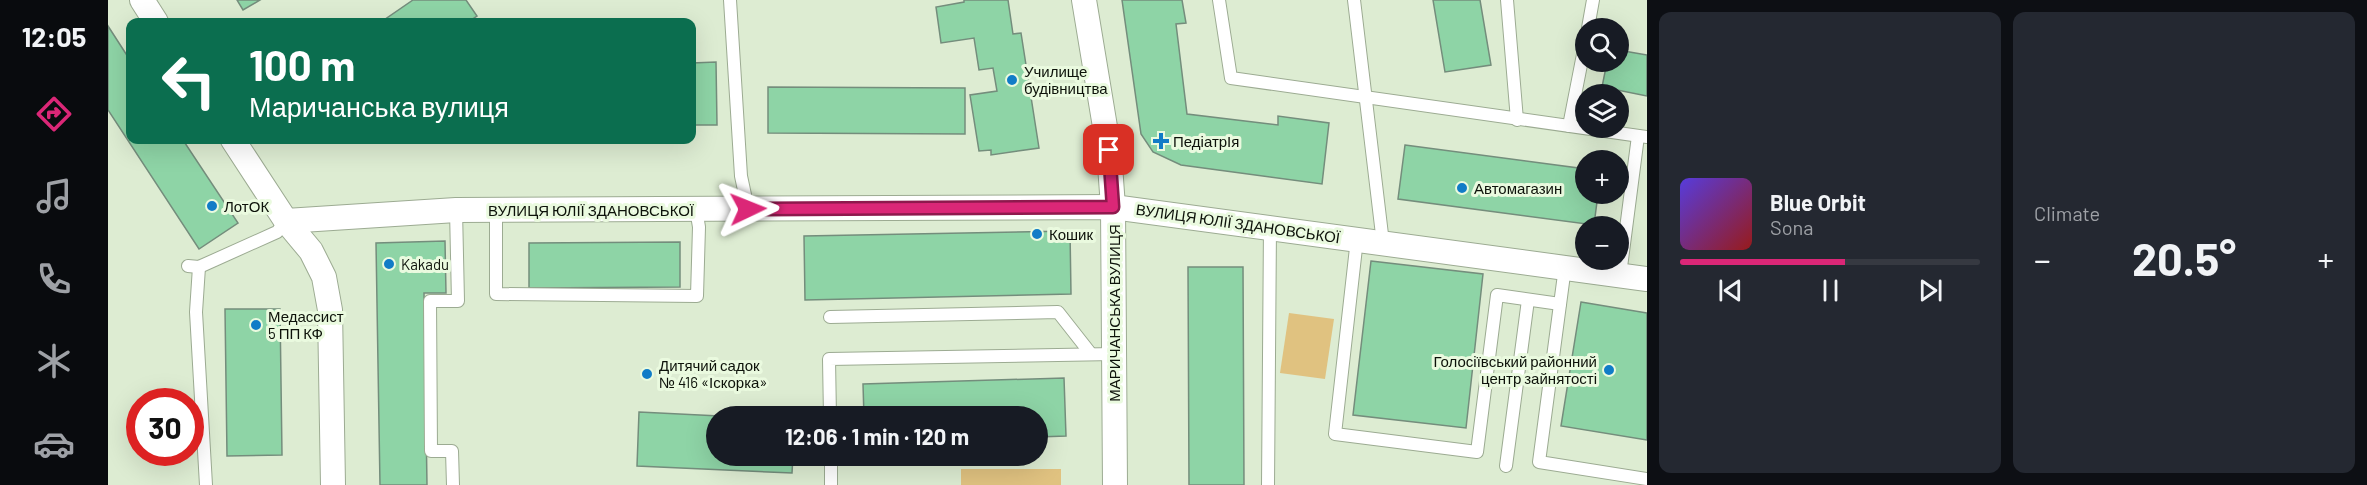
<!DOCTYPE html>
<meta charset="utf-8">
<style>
body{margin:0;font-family:Barlow,sans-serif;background:#242831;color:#f1f3f6;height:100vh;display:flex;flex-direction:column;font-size:22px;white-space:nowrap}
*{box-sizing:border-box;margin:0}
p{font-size:20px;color:#9ea1a6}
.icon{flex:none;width:33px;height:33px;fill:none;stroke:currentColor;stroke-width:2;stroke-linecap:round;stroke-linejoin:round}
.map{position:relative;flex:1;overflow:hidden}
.details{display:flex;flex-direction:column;gap:12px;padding:12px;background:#0d0f14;width:720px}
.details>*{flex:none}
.top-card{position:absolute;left:18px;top:18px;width:570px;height:126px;border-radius:12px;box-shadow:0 6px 24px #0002;background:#0b6e4f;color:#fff;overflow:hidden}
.tools{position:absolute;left:1467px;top:18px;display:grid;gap:12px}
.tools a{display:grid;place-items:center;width:54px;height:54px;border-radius:50%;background:#171b24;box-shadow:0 6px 24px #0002;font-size:30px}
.speed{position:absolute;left:18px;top:388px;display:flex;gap:12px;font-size:30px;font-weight:700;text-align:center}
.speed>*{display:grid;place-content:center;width:78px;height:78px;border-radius:50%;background:#171b24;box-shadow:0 6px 24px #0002;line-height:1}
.speed .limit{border:9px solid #d22;background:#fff;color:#111}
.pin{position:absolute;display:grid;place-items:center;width:51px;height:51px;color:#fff;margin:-26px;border-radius:12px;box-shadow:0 3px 9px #0006}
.me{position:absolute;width:66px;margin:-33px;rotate:88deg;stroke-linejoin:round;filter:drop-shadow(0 0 4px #0008)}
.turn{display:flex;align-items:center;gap:21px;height:126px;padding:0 24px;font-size:27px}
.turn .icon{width:78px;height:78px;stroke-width:2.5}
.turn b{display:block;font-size:42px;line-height:51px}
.big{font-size:45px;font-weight:700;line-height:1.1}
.details .widget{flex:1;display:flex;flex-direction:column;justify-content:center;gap:9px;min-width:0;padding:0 21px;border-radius:12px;background:#242831}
.song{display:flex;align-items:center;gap:18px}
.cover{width:72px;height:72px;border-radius:9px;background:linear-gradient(135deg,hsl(250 70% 55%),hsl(0 70% 35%))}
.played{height:6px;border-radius:3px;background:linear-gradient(90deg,#db2777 55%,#363941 55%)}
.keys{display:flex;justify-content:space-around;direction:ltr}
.heat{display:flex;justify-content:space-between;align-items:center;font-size:33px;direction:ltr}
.details .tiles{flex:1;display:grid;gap:12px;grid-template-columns:repeat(2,1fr)}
.trip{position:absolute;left:598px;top:406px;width:342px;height:60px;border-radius:30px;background:#171b24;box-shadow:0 6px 24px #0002;font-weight:700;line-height:60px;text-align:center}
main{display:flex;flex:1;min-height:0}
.menu{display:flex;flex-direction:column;width:108px;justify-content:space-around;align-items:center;background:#090b0e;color:#9ea1a6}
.menu .icon{width:42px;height:42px}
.menu .on{color:#db2777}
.menu b{font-size:27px;color:#f1f3f6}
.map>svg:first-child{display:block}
.green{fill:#e0c280}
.building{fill:#8ed4a6;stroke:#748d7c;stroke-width:1.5}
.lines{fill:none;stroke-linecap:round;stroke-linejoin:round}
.service-casing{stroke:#9cab92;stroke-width:14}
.minor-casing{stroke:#9cab92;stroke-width:26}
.service{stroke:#fff;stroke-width:12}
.minor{stroke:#fff;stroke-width:24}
.route-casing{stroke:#8e194d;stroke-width:15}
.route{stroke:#db2777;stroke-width:10}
.poi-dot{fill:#117cc7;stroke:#eafadf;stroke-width:2}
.labels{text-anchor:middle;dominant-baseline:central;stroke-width:6;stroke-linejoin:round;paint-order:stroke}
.poi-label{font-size:15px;fill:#0d120a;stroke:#eafadf;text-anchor:start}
.street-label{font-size:15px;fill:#0d120a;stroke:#eafadf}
</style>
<main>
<nav class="menu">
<b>12:05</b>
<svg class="icon on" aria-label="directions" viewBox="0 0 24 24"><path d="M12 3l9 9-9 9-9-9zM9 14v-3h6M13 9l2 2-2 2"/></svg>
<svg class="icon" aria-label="music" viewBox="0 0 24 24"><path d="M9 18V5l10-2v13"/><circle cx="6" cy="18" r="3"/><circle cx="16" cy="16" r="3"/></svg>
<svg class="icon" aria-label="phone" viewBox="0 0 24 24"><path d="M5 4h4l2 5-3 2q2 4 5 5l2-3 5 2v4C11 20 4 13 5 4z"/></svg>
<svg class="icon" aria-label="climate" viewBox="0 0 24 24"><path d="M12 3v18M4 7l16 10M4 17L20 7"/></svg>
<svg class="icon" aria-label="car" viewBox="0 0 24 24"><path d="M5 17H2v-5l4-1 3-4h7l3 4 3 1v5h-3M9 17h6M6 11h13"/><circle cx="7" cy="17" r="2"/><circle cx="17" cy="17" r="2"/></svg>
</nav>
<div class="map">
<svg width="1539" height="485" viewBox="0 0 1539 485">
<rect width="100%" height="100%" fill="#ddecd2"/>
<g class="green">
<path d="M1181,313L1226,319L1217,379L1172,373Z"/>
<rect x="853" y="469" width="100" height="16"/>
</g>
<g class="building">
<path d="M129,0H152L135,10Z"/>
<path d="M305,0H358L369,16L360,22H273Z"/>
<path d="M856,0H900L905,34L913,33L931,148L883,155V150L871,151L862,95L889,91L885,68L871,70L866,38L833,43L828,7L856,2Z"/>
<path d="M1014,0H1074L1078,23L1068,24L1079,114L1170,125V116L1221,123L1214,184L1073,165L1045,152L1033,134Z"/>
<path d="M1325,0H1372L1383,65L1337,72Z"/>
<path d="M0,26L22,60V140H75L130,223L91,249L0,110Z"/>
<path d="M1510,50L1539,55V96L1494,87L1499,62H1510Z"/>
<path d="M608,62L609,125H584V63Z"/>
<path d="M660,87L857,88V134L660,133Z"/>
<path d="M1297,145L1478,169V194H1490L1486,225L1290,199Z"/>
<path d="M962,231L963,294L697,300L696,236Z"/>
<path d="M337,241L338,293H316L319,485H272L268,243Z"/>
<path d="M572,242V287L421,288V243Z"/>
<path d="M1263,261L1375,274L1358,428L1245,415Z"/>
<path d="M1080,267H1135L1136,485H1081Z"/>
<path d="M1473,302L1539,313V440L1453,426Z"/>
<path d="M117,309H172L174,455L119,456Z"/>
<path d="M956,378L958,436L930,437V417H756L755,384Z"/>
<path d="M531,412L632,417H609V456H685L684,473L529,466Z"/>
</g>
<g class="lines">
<g class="service-casing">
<g id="service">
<path d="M622,0L633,176L640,209"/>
<path d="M1111,0L1123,78L1539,137"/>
<path d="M1246,0L1275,243"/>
<path d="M1399,0L1409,120"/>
<path d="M1480,28L1485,0"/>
<path d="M1461,126L1478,39"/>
<path d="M388,210V294L589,296L591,227L588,209"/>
<path d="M1249,239L1227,434L1369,452L1389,295L1452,304"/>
<path d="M80,266L91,267L169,232L178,221"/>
<path d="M91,267L88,312L98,485"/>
<path d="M1457,267L1431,462L1539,479"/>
<path d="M1512,275L1530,136"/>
<path d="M722,317L950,312L983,354"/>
<path d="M722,417L721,359L1006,354"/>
<path d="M723,456V485"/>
<path d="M1398,466L1420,300"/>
<path d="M345,485L344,451H323L322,301H350L348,210"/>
<path d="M1160,485L1162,226"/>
</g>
</g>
<g class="minor-casing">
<g id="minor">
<path d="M34,0L48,22"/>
<path d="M976,0L1001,151L1005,207L1007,485"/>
<path d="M125,140L178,221L203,251L216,277L222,310L225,485"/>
<path d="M178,221L348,210L1005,207L1539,279"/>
</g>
</g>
<use href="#service" class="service"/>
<use href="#minor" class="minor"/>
</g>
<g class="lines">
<g class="route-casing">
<path id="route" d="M640,209L1005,207L1001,150"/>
</g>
<use href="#route" class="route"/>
</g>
<g class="poi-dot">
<circle cx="904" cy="80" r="6"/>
<path d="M1050 132h6v6h6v6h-6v6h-6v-6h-6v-6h6z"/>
<circle cx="1354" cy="188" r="6"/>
<circle cx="104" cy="206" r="6"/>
<circle cx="929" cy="234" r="6"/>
<circle cx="281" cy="264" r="6"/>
<circle cx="148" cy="325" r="6"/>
<circle cx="1501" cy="370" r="6"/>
<circle cx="539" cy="374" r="6"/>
</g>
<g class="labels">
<g class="poi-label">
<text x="916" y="71">Училище<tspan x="916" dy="17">будівництва</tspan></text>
<text x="1065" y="141">ПедіатрІя</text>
<text x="1366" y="188">Автомагазин</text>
<text x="116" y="206">ЛотОК</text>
<text x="941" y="234">Кошик</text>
<text x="293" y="264">Kakadu</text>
<text x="160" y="316">Медассист<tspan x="160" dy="17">5 ПП КФ</tspan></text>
<text x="1489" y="361" text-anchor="end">Голосіївський районний<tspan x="1489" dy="17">центр зайнятості</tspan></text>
<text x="551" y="365">Дитячий садок<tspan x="551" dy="17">№ 416 «Іскорка»</tspan></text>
</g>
<g class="street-label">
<text x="483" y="210">ВУЛИЦЯ ЮЛІЇ ЗДАНОВСЬКОЇ</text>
<text transform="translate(1130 223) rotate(8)">ВУЛИЦЯ ЮЛІЇ ЗДАНОВСЬКОЇ</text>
<text transform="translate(1006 313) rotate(-90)">МАРИЧАНСЬКА ВУЛИЦЯ</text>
</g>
</g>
</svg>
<div class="tools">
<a><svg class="icon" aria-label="search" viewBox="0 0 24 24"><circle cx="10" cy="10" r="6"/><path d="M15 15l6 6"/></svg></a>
<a><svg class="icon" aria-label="layers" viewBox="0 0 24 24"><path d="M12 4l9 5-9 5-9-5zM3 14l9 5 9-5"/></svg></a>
<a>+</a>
<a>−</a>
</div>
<div class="speed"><div class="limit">30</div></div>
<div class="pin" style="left:1001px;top:150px;background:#d93025"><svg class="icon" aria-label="arrive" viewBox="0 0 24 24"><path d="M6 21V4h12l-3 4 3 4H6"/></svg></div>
<svg class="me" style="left:640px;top:209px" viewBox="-20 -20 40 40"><path d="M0-17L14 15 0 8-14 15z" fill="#db2777" stroke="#fff" stroke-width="4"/></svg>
<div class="trip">12:06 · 1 min · 120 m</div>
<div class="top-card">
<div class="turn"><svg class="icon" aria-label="left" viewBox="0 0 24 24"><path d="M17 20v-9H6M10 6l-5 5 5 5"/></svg><div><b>100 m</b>Маричанська вулиця</div></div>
</div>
</div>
<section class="details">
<div class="tiles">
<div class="widget">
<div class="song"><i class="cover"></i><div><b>Blue Orbit</b><p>Sona</p></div></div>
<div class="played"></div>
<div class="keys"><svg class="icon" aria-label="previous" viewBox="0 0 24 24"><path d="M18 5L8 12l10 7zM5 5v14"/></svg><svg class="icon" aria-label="pause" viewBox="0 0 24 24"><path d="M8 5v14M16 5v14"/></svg><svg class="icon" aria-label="next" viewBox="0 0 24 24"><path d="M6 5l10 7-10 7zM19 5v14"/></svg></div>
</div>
<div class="widget"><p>Climate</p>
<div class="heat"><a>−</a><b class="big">20.5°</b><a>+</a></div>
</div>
</div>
</section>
</main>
